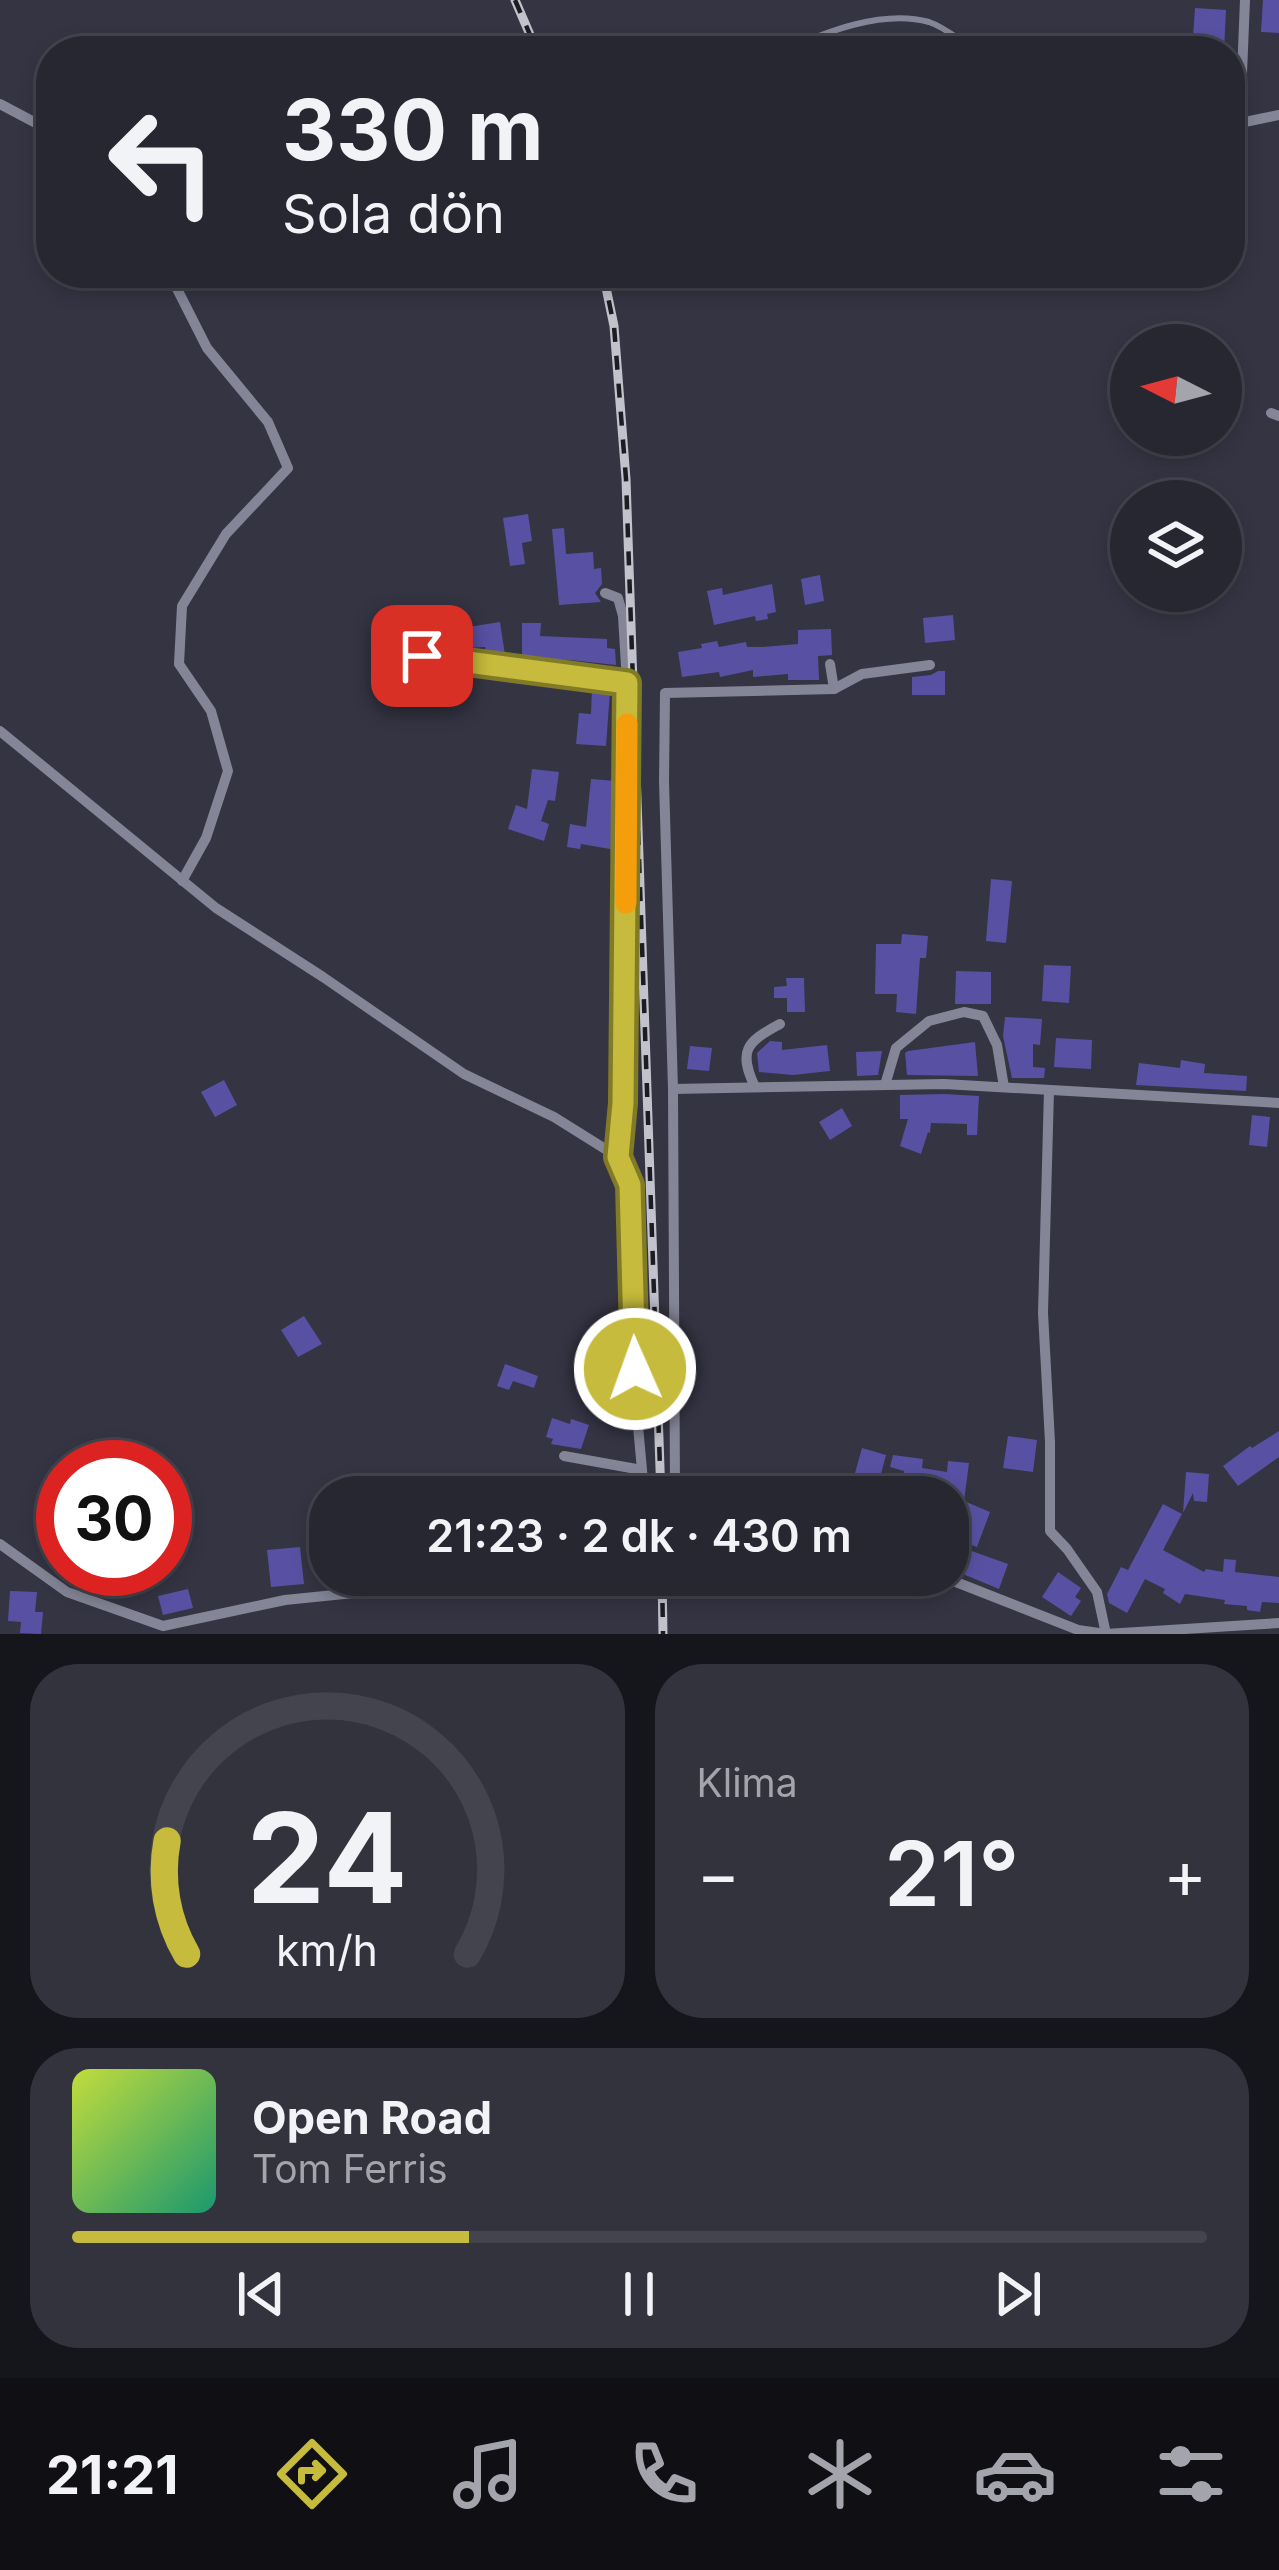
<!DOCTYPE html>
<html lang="tr">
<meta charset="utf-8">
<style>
body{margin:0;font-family:Inter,sans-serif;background:#33333e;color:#f1f3f6;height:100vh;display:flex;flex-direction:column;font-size:45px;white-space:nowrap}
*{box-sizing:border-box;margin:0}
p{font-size:39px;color:#a4a5ac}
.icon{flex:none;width:66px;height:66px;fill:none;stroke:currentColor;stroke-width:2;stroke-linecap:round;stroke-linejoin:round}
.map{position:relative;height:1634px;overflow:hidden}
.sheet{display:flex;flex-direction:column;gap:30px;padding:30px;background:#15151c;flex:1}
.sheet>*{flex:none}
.hud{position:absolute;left:36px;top:36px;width:1209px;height:252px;border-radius:48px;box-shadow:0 6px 18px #0003,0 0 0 3px #43444d;background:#272732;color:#f1f3f6;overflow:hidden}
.needle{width:78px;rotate:276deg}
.fabs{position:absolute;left:1110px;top:324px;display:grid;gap:24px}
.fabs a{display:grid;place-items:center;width:132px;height:132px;border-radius:50%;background:#272732;box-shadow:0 6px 18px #0003,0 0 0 3px #43444d;font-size:60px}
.speed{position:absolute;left:36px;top:1440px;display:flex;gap:24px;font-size:60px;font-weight:700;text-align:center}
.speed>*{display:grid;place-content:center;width:156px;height:156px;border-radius:50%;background:#272732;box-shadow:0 6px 18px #0003,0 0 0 3px #43444d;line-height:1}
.speed .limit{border:18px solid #d22;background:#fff;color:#111}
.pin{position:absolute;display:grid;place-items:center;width:102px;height:102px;color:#fff;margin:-51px;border-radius:24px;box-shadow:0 6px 18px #0006}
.me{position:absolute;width:132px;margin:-66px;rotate:358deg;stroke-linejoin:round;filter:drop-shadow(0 0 9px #0008)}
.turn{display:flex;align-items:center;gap:42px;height:252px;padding:0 48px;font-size:54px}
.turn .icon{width:156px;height:156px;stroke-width:2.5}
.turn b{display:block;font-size:84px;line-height:102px}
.big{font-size:90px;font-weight:600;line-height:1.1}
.sheet .card{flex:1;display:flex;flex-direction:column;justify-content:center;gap:18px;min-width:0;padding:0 42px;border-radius:48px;background:#33333e}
.sheet .dial{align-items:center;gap:0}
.dial svg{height:312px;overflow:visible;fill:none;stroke:#43444d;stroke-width:7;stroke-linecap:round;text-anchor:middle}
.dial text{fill:#f1f3f6;stroke:none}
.song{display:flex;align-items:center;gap:36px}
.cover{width:144px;height:144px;border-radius:18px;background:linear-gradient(135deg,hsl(70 70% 55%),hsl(160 70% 35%))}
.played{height:12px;border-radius:6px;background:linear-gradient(90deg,#c6bb3c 35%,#43444d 35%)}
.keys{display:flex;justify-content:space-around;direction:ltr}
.heat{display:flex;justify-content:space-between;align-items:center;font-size:66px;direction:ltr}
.sheet .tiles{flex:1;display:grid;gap:30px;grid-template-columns:1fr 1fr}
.card:last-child{grid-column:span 2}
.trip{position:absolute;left:309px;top:1476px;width:660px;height:120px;border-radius:48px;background:#272732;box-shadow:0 6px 18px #0003,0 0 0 3px #43444d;font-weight:600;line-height:120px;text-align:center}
.dock{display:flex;height:192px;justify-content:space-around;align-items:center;background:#101014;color:#a4a5ac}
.dock .icon{width:84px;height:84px}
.dock .on{color:#c6bb3c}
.dock b{font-size:54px;color:#f1f3f6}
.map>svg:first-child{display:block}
.building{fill:#5851a3}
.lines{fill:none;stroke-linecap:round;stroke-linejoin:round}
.lane{stroke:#848596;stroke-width:6}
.street{stroke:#848596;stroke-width:10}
.rail-casing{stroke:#c2c2cd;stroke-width:9}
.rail{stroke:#1c1d23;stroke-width:4.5;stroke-dasharray:14;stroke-linecap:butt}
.route-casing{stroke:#817a27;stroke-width:30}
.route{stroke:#c6bb3c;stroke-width:21}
.slow{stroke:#f59e0b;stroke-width:21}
</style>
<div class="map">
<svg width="1279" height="1634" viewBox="0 0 1279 1634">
<rect width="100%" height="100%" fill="#343443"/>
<g class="building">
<path d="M1263,0H1279V33L1261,32Z"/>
<path d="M1195,8L1226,10L1224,51H1192Z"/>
<path d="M528,514L532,541L522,543L525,564L510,566L503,518Z"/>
<path d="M564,528L566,554L593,552L594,569L601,568L602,584L595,593L601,602L559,605L552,529Z"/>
<path d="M820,575L824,601L805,605L801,579Z"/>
<path d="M772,584L776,612L767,614L768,619L756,621L755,616L714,625L707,591L722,588L723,595Z"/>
<path d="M953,615L955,640L925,643L923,618Z"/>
<path d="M461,618L462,628L500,622L505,655H486L485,647L441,649L438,621Z"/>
<path d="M387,623L421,627L418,647L413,654L394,652V648L384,647Z"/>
<path d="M522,623H541L540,636L607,639V648L615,649L616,665L570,660L522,659Z"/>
<path d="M831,629L832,655L818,656L819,680H788V674L753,677V670L720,677L719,672L682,677L678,652L702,648L701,644L717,641L719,647L746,642L747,647H763L798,644V630Z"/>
<path d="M938,671H945V695H912V677L931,675Z"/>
<path d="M592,688L610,691L606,746L576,744L579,713L591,714Z"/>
<path d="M532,769L559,772L555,801L548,800L541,821L549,824L544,841L508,829L516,805L527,809Z"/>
<path d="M591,779L616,781V850L581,844L580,849L567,847L570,824L586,827Z"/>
<path d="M991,879L1012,881L1006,943L986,941Z"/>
<path d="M902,934L928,936L926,958H920L916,1014L896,1012L897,994H875L876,944H901Z"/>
<path d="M1044,965L1071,966L1069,1003L1042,1001Z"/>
<path d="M956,971L991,972V1004H955Z"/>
<path d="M786,978H804L805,1012H787V998H774V987L787,986Z"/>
<path d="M1005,1017L1042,1019L1040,1045L1033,1044V1067L1045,1068L1044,1078H1012L1003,1036Z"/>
<path d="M1056,1038L1092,1040L1091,1069L1054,1067Z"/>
<path d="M770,1041L782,1042V1050L827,1045L830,1071L793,1075L759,1072L757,1053Z"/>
<path d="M975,1042L978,1076L907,1075L905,1053L908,1051Z"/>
<path d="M690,1046L712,1048L709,1071L687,1069Z"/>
<path d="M882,1051L878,1075L857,1076L856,1052Z"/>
<path d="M1181,1060L1205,1064L1204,1073L1247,1076L1246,1091L1136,1085L1139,1063L1180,1068Z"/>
<path d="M224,1080L237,1105L215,1117L201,1092Z"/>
<path d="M944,1094L979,1096L977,1135H967V1124L931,1123L930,1133L928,1132L921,1154L900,1146L908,1119H900V1095Z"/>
<path d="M842,1108L852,1126L830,1140L819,1122Z"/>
<path d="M1252,1115L1270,1117L1267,1147L1249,1145Z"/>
<path d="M304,1316L322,1344L298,1357L281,1330Z"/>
<path d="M505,1364L538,1376L534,1388L513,1381L509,1390L497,1386Z"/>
<path d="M552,1418L570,1424L571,1419L589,1425L581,1449L551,1444L553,1439L546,1437Z"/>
<path d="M1279,1431V1457L1238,1486L1223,1466L1250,1446L1252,1448Z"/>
<path d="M1008,1436L1037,1440L1033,1472L1003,1468Z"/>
<path d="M862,1448L886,1455L875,1497L850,1491Z"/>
<path d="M893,1455L923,1459L922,1468L947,1472L948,1461L969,1463L964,1501L990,1512L977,1547L948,1536V1497H928L931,1486L902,1482L904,1471L890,1467Z"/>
<path d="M1186,1472L1209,1474L1207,1502L1194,1501L1193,1493L1183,1513Z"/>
<path d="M1163,1504L1182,1514L1163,1550L1204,1572L1206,1569L1223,1572L1224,1559L1236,1560L1235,1572L1279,1577V1603L1262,1602L1260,1612L1247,1610V1606L1224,1604L1225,1600L1185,1594L1180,1604L1163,1593L1165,1589L1145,1579L1127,1613L1109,1603L1107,1594L1121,1567L1128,1570Z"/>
<path d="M300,1547L304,1584L271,1587L267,1550Z"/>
<path d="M966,1549L1008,1564L999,1589L958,1572Z"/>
<path d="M1058,1572L1081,1588L1075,1597L1081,1601L1071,1616L1042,1597Z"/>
<path d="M188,1589L193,1608L163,1615L158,1596Z"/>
<path d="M10,1591L37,1592L35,1612H43L41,1634L20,1633L21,1622L8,1621Z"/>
</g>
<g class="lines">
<path class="lane" d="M784,51C825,32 883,9 929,22C947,28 962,43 978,51"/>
<g class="street">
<path d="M1245,0L1240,123L1279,115"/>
<path d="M0,104L51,131"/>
<path d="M169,273L207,348L268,422L288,468L226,534L182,606L179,664L211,711L228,771L206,838L182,881"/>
<path d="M1271,413L1279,416"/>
<path d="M605,593L618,598L623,616L627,683L623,1103L618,1157"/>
<path d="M422,656L627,683"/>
<path d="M830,664L834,689"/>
<path d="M930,665L862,674L834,689L665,693L664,781L673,1089L944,1084L1279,1103"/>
<path d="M0,731L216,908L323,977L464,1074L554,1117L618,1157L630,1185L637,1415L643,1481L694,1497"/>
<path d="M885,1085L896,1048L929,1021L964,1012L983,1016L997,1045L1004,1087"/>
<path d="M755,1087C738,1051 746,1042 780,1024"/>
<path d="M673,1089L675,1491"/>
<path d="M1049,1090L1043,1313L1050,1442V1531L1067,1549L1097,1592L1106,1634"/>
<path d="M564,1456L642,1470"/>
<path d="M609,1497L643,1481"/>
<path d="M0,1544L67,1592L163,1626L285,1600L413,1587L440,1575"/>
<path d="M938,1575L1078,1630L1106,1634L1279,1623"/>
</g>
<g class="rail-casing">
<g id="rail">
<path d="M515,0L537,51"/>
<path d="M603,273L614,326L626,479L661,1497"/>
<path d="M662,1575L663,1634"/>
</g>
</g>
<use href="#rail" class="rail"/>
</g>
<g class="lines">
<g class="route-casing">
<path id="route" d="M422,656L627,683L623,1103L618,1157L630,1185L635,1369"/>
</g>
<use href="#route" class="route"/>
<path class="slow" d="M626,903L627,724"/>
</g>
</svg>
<div class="fabs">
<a><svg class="needle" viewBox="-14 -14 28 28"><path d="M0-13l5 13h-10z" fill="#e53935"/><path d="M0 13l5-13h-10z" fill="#a4a5ac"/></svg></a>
<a><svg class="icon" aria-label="layers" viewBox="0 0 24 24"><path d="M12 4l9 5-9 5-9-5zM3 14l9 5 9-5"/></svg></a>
</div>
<div class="speed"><div class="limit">30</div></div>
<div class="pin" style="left:422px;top:656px;background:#d93025"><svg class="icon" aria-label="arrive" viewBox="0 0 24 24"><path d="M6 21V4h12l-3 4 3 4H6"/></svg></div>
<svg class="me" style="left:635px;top:1369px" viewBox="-20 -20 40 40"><circle r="17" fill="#c6bb3c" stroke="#fff" stroke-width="3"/><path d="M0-11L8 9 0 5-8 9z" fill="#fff"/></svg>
<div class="trip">21:23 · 2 dk · 430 m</div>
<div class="hud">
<div class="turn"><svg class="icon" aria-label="left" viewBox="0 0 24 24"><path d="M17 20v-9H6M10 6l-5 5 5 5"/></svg><div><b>330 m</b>Sola dön</div></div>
</div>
</div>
<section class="sheet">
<div class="tiles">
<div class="card dial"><svg viewBox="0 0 100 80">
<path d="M14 69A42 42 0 1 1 86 69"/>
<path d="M14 69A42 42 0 0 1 9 40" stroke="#c6bb3c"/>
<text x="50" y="56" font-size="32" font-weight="700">24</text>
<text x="50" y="72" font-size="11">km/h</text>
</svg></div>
<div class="card"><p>Klima</p>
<div class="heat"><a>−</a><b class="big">21°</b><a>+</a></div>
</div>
<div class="card">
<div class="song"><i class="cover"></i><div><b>Open Road</b><p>Tom Ferris</p></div></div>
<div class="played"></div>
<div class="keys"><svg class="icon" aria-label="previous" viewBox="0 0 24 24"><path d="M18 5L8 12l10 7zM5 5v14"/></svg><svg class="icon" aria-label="pause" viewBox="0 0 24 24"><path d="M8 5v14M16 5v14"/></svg><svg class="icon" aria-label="next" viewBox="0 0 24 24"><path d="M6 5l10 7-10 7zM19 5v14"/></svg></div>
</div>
</div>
</section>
<nav class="dock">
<b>21:21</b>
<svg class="icon on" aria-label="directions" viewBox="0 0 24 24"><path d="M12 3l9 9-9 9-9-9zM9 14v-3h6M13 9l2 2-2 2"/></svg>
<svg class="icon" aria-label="music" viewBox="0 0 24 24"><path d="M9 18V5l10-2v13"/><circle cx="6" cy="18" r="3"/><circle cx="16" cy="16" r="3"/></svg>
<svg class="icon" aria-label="phone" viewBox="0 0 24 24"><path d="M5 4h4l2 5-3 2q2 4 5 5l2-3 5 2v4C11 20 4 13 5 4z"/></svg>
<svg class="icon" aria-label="climate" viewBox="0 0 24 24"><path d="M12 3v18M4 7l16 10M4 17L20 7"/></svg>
<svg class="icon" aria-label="car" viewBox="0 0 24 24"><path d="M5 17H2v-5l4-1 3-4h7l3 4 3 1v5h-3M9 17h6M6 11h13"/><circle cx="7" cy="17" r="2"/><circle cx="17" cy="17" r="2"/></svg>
<svg class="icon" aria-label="filters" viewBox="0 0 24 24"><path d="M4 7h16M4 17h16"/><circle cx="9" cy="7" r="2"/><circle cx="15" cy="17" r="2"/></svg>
</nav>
